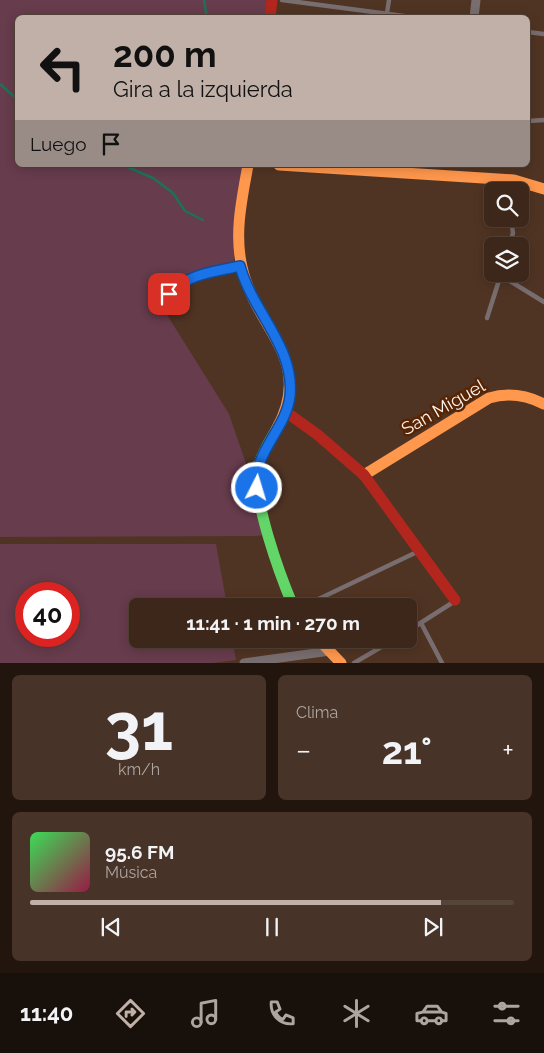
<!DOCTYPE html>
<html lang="es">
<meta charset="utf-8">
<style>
body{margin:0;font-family:Raleway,sans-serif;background:#473327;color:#f1f3f6;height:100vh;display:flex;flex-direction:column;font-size:19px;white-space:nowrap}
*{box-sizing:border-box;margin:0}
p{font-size:16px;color:#aca5a2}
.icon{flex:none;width:28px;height:28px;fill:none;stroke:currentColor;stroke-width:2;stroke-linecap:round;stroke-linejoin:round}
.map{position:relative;height:663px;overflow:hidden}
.details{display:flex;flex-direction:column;gap:12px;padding:12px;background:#21150e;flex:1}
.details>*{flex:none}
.hud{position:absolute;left:15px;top:15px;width:515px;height:152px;border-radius:8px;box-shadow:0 2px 12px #0003,0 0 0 1px #554439;background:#c0b0a8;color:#111;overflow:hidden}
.fabs{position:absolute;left:484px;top:182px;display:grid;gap:10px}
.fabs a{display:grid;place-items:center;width:45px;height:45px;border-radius:8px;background:#3c271a;box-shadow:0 2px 12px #0003,0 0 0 1px #554439;font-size:25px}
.speed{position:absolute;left:15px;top:582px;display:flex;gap:10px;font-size:25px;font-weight:700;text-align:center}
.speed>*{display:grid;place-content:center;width:65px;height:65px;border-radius:50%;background:#3c271a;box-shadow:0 2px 12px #0003,0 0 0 1px #554439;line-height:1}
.speed .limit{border:8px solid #d22;background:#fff;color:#111}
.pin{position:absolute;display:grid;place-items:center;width:42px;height:42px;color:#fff;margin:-21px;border-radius:10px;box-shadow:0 2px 8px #0006}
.me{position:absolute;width:55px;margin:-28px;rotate:5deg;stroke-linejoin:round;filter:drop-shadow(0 0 4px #0008)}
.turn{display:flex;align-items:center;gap:18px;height:105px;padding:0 15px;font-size:22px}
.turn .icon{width:65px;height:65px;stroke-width:2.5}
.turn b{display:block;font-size:35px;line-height:42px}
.then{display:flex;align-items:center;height:48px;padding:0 15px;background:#0003;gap:10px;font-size:19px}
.big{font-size:38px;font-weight:700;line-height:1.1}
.details .tile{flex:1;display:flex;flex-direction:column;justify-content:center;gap:8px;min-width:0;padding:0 18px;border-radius:8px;background:#473327}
.details .dial{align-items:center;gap:0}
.dial b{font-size:65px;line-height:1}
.song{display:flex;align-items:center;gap:15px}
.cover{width:60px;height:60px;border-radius:8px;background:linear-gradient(135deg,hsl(130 70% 55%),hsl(340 70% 35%))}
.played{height:5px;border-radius:2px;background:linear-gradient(90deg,#c0b0a8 85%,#554439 85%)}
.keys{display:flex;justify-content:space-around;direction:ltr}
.heat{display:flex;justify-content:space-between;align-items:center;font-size:28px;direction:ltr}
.details .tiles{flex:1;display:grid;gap:12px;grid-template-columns:1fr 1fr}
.tile:last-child{grid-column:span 2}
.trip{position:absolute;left:129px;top:598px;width:288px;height:50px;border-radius:8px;background:#3c271a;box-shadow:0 2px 12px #0003,0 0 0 1px #554439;font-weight:700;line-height:50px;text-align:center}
.tabs{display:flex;height:80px;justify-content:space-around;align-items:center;background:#18100a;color:#aca5a2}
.tabs .icon{width:35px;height:35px}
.tabs .on{color:#c0b0a8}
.tabs b{font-size:22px;color:#f1f3f6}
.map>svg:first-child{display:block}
.green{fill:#673c4d;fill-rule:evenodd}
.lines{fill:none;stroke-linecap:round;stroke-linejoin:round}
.stream{stroke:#1e7157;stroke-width:2.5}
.lane{stroke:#796e6f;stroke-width:4.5}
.street{stroke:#796e6f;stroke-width:9}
.fast{stroke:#63d668;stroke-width:11}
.slow{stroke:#ff974d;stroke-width:11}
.jam{stroke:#b3261e;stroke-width:11}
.route-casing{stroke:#114b97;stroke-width:12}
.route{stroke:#1a73e8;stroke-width:9}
.labels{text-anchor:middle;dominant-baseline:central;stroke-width:5;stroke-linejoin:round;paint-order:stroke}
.street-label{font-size:18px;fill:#fcf3ef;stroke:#572503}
</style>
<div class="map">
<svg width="544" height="663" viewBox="0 0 544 663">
<rect width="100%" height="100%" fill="#503423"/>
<g class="green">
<path d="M0,0H268L266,17L18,18V165H244L234,262C228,267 219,268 211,269C187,274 174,281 159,302L229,414L252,481L263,535L256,536L0,537Z"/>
<path d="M216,544L227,606H138V639H232L236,660L213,663H0V544ZM26,594H69V636H26Z"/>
</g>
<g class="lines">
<g class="stream">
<path d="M204,0L207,18"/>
<path d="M0,84L18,100"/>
<path d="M123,165L153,178L173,193L185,211L203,220"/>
</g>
<g class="lane">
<path d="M282,0L419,18"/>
<path d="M387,13L389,0"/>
<path d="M528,32L544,34"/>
<path d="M528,121L544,120"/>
<path d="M520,193L524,183"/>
<path d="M509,246L513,233L511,219"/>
<path d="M500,275L544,302"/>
<path d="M163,303L179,283L195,276L240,266"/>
<path d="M487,318L501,274"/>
<path d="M304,606L419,551"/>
<path d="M421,623L442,663"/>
<path d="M408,631L455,601"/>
<path d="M354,663L395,639"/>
</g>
<g class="street">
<path d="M474,18L476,0"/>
<path d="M244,663L330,651"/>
</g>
<path class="fast" d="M276,430C269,442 261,454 258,468C252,499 280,575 293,606"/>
<g class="slow">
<path d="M248,165C242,199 234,233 242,267C255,329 316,359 276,430"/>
<path d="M279,165L514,180L544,189"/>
<path d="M364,475L489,398C509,392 526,395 544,404"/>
<path d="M318,639L341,663"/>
</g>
<g class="jam">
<path d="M270,18L272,0"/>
<path d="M286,412L318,435L364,475L455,600"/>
</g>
</g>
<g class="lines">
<g class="route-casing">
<path id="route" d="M169,294C189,273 214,272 240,266C252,311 295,347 290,396C286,430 253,451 257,488"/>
</g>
<use href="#route" class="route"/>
</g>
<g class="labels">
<g class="street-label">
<text transform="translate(443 407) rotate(-30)">San Miguel</text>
</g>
</g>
</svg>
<div class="fabs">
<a><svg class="icon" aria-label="search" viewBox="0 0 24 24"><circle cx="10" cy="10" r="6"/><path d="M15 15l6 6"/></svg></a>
<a><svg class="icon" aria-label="layers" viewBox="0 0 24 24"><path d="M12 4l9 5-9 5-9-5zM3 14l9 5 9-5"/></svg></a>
</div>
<div class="speed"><div class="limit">40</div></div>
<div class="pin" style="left:169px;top:294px;background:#d93025"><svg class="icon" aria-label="arrive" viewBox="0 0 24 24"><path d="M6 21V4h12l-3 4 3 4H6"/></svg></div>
<svg class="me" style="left:257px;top:488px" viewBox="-20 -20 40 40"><circle r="17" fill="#1a73e8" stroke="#fff" stroke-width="3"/><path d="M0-11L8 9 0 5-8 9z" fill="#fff"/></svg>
<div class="trip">11:41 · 1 min · 270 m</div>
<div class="hud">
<div class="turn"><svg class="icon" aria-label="left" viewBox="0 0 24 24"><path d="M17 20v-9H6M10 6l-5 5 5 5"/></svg><div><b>200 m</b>Gira a la izquierda</div></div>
<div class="then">Luego<svg class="icon" aria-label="arrive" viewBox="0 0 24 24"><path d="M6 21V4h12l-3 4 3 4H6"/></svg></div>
</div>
</div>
<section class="details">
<div class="tiles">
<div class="tile dial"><b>31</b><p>km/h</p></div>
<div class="tile"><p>Clima</p>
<div class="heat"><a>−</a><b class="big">21°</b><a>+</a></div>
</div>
<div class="tile">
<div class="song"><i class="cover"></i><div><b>95.6 FM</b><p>Música</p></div></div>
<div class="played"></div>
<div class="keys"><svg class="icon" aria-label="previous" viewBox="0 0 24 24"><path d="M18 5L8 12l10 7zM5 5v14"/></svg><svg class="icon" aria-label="pause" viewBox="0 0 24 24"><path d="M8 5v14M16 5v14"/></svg><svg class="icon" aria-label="next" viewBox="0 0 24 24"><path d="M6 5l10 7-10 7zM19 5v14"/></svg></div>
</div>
</div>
</section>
<nav class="tabs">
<b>11:40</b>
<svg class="icon on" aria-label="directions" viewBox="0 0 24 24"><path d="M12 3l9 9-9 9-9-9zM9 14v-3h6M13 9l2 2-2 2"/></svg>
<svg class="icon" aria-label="music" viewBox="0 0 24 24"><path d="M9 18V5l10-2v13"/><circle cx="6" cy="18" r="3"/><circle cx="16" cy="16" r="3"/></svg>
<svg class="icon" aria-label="phone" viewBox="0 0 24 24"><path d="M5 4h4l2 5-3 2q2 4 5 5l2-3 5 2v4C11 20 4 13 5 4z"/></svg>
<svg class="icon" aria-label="climate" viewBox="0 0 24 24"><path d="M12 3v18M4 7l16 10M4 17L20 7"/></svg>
<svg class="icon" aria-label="car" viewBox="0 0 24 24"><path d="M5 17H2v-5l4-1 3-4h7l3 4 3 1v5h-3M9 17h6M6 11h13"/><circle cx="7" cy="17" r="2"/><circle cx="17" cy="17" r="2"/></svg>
<svg class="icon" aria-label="filters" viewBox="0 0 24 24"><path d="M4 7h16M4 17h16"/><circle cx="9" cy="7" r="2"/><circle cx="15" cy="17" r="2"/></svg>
</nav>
